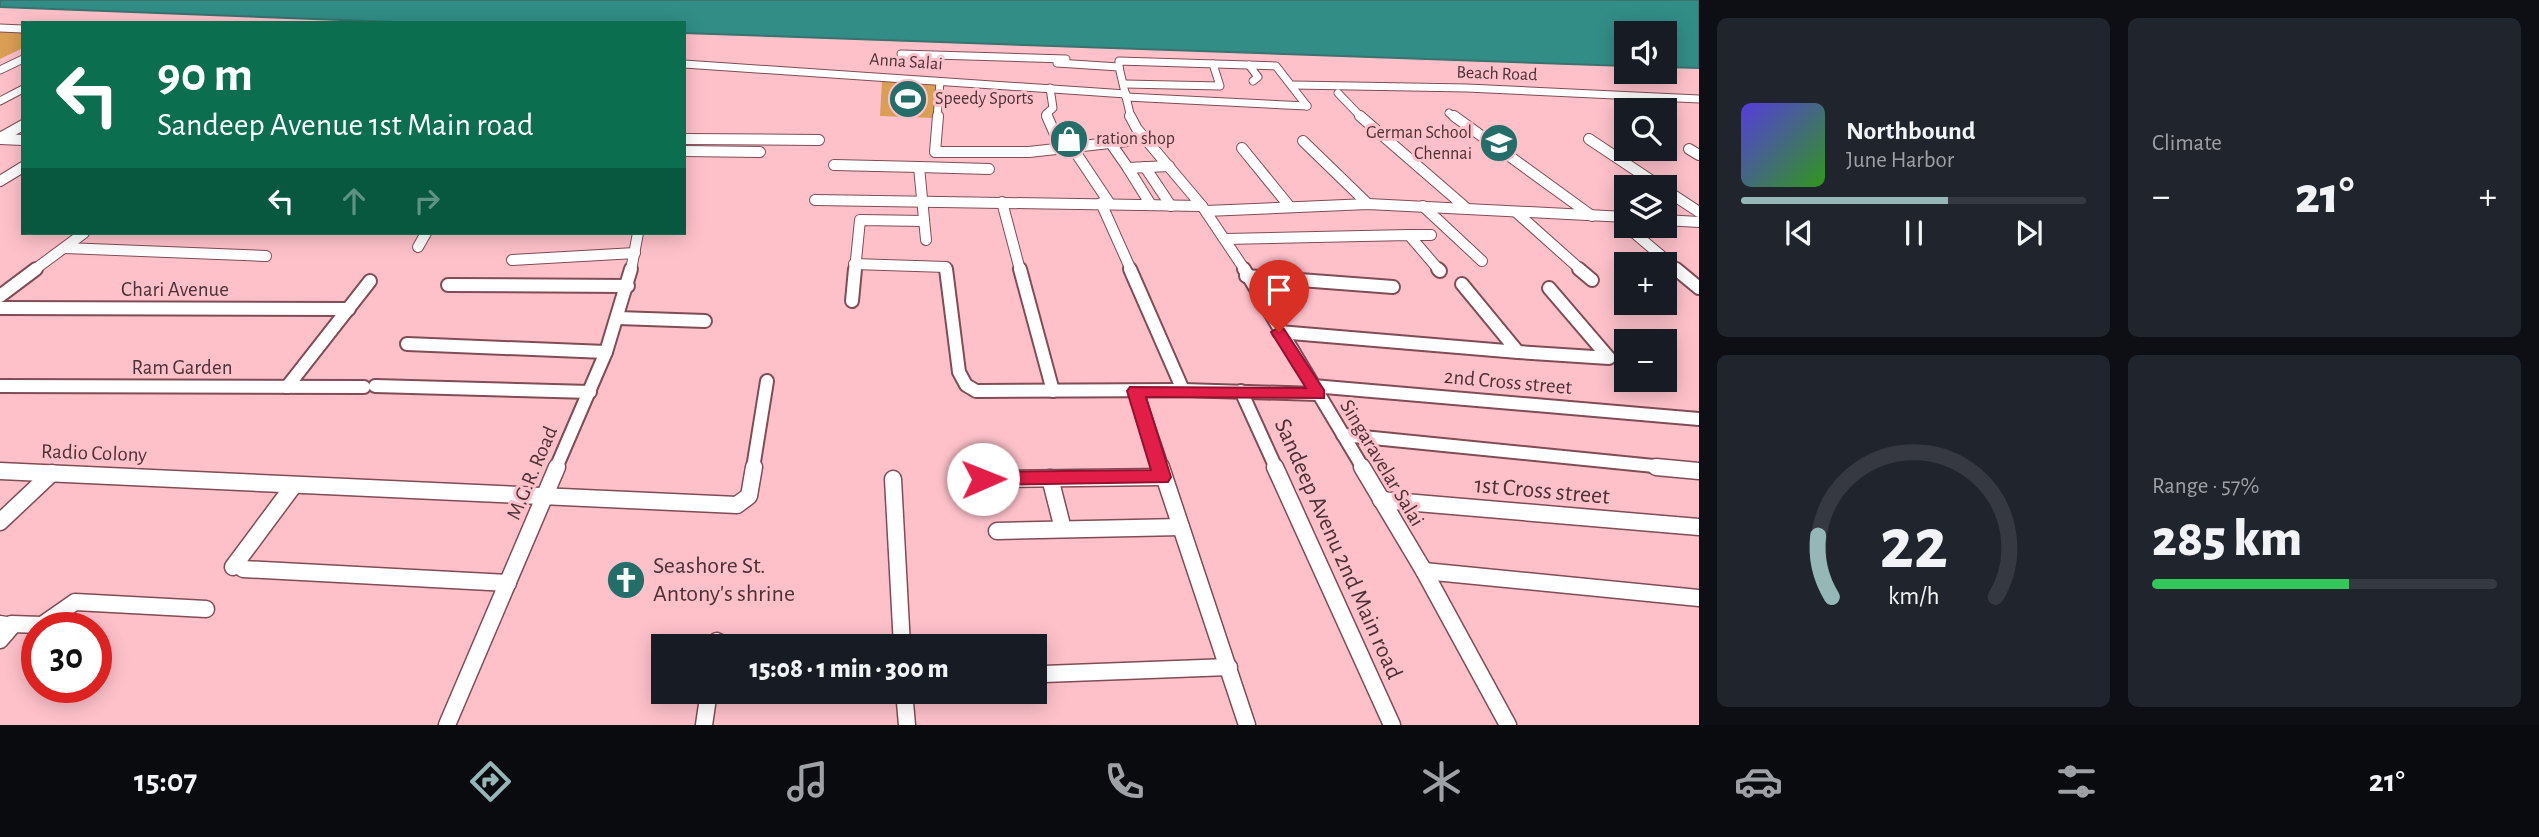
<!DOCTYPE html>
<meta charset="utf-8">
<style>
body{margin:0;font-family:"Alegreya Sans",sans-serif;background:#20242c;color:#f1f3f6;height:100vh;display:flex;flex-direction:column;font-size:26px;white-space:nowrap}
*{box-sizing:border-box;margin:0}
p{font-size:23px;color:#9ea1a6}
.icon{flex:none;width:38px;height:38px;fill:none;stroke:currentColor;stroke-width:2;stroke-linecap:round;stroke-linejoin:round}
.map{position:relative;flex:1;overflow:hidden}
.sheet{display:flex;flex-direction:column;gap:18px;padding:18px;background:#0d0f14;width:840px}
.sheet>*{flex:none}
.guide{position:absolute;left:21px;top:21px;width:665px;height:214px;border-radius:0px;box-shadow:0 4px 18px #0003;background:#0b6e4f;color:#fff;overflow:hidden}
.controls{position:absolute;left:1614px;top:21px;display:grid;gap:14px}
.controls a{display:grid;place-items:center;width:63px;height:63px;border-radius:0px;background:#171b24;box-shadow:0 4px 18px #0003;font-size:35px}
.speed{position:absolute;left:21px;top:612px;display:flex;gap:14px;font-size:35px;font-weight:700;text-align:center}
.speed>*{display:grid;place-content:center;width:91px;height:91px;border-radius:50%;background:#171b24;box-shadow:0 4px 18px #0003;line-height:1}
.speed .limit{border:10px solid #d22;background:#fff;color:#111}
.pin{position:absolute;display:grid;place-items:center;width:60px;height:60px;color:#fff;margin:-72px -30px;border-radius:50% 50% 50% 0;rotate:-45deg;box-shadow:0 0 7px #0007}
.pin .icon{rotate:45deg}
.me{position:absolute;width:77px;margin:-38px;rotate:89deg;stroke-linejoin:round;filter:drop-shadow(0 0 5px #0008)}
.turn{display:flex;align-items:center;gap:24px;height:147px;padding:0 21px;font-size:32px}
.turn .icon{width:91px;height:91px;stroke-width:2.5}
.turn b{display:block;font-size:49px;line-height:60px}
.lanes{display:flex;align-items:center;height:66px;padding:0 21px;background:#0003;justify-content:center;gap:35px;direction:ltr}
.lanes .off{opacity:.35}
.big{font-size:52px;font-weight:800;line-height:1.1}
.sheet .widget{flex:1;display:flex;flex-direction:column;justify-content:center;gap:10px;min-width:0;padding:0 24px;border-radius:10px;background:#20242c}
.sheet .dial{align-items:center;gap:0}
.dial svg{height:182px;overflow:visible;fill:none;stroke:#363941;stroke-width:7;stroke-linecap:round;text-anchor:middle}
.dial text{fill:#f1f3f6;stroke:none}
.song{display:flex;align-items:center;gap:21px}
.cover{width:84px;height:84px;border-radius:10px;background:linear-gradient(135deg,hsl(250 70% 55%),hsl(110 70% 35%))}
.played{height:7px;border-radius:4px;background:linear-gradient(90deg,#95b7b7 60%,#363941 60%)}
.keys{display:flex;justify-content:space-around;direction:ltr}
.heat{display:flex;justify-content:space-between;align-items:center;font-size:38px;direction:ltr}
.charge{height:10px;border-radius:5px;background:linear-gradient(90deg,#34c759 57%,#363941 0)}
.sheet .tiles{flex:1;display:grid;gap:18px;grid-template-columns:repeat(2,1fr)}
.trip{position:absolute;left:651px;top:634px;width:396px;height:70px;border-radius:0px;background:#171b24;box-shadow:0 4px 18px #0003;font-weight:800;line-height:70px;text-align:center}
.tabs{display:flex;height:112px;justify-content:space-around;align-items:center;background:#090b0e;color:#9ea1a6}
.tabs .icon{width:49px;height:49px}
.tabs .current{color:#95b7b7}
.tabs b{font-size:32px;color:#f1f3f6}
main{display:flex;flex:1;min-height:0}
.map>svg:first-child{display:block}
.green{fill:#db9e55}
.water{fill:#328d87;stroke:#3a726f;stroke-width:2}
.lines{fill:none;stroke-linecap:round;stroke-linejoin:round}
.street-far3-casing{stroke:#804c55;stroke-width:9}
.street-far2-casing{stroke:#804c55;stroke-width:12}
.street-far1-casing{stroke:#804c55;stroke-width:16}
.street-casing{stroke:#804c55;stroke-width:19}
.street-far3{stroke:#fff;stroke-width:7}
.street-far2{stroke:#fff;stroke-width:10}
.street-far1{stroke:#fff;stroke-width:12}
.street{stroke:#fff;stroke-width:16}
.route{fill:#e11d48;stroke:#92132f;stroke-width:2}
.labels{text-anchor:middle;dominant-baseline:central;stroke-width:6;stroke-linejoin:round;paint-order:stroke}
.far-street-label{font-size:18px;fill:#4b3236;stroke:#fec1ca}
.far-poi-label{font-size:18px;fill:#4b3236;stroke:#fec1ca;text-anchor:start}
.street-label{font-size:21px;fill:#4b3236;stroke:#fec1ca}
.near-street-label{font-size:24px;fill:#4b3236;stroke:#fec1ca}
.near-poi-label{font-size:24px;fill:#4b3236;stroke:#fec1ca;text-anchor:start}
</style>
<main>
<div class="map">
<svg width="1699" height="725" viewBox="0 0 1699 725">
<rect width="100%" height="100%" fill="#fec1ca"/>
<g class="green">
<path d="M0,32L23,33V48L0,59Z"/>
<path d="M882,80L936,83L934,118L880,116Z"/>
</g>
<path class="water" d="M0,0H1699V68L1664,67V33H1626V66L684,33V23H420L0,7Z"/>
<g class="lines">
<g class="street-far3-casing">
<g id="street-far3">
<path d="M0,28L23,29"/>
<path d="M901,54L1066,59"/>
<path d="M1057,63L1119,67L1131,118"/>
<path d="M684,64L1126,94"/>
<path d="M1249,65L1258,77L1253,81"/>
<path d="M1119,67V61L1276,66L1307,106"/>
<path d="M0,70L23,59"/>
<path d="M1125,84L1220,86L1213,64"/>
<path d="M1294,85L1467,88L1699,99"/>
<path d="M1338,93L1362,118"/>
<path d="M1126,97L1307,106"/>
<path d="M0,101L23,89"/>
<path d="M1449,113L1456,118"/>
<path d="M937,118L940,82"/>
<path d="M1047,118L1046,114L1053,108L1050,88"/>
</g>
</g>
<g class="street-far2-casing">
<g id="street-far2">
<path d="M938,116L935,152H1029L1145,139"/>
<path d="M1047,116L1061,148"/>
<path d="M1130,116L1137,129L1202,206L1245,270"/>
<path d="M1360,116L1465,207"/>
<path d="M1454,116L1592,216"/>
<path d="M0,138L23,125"/>
<path d="M0,139L23,140"/>
<path d="M684,139L819,140"/>
<path d="M1589,139L1661,187"/>
<path d="M1303,141L1368,204"/>
<path d="M1112,145L1128,168L1169,166"/>
<path d="M1242,148L1290,207"/>
<path d="M1689,149L1699,155"/>
<path d="M1074,150L1110,204"/>
<path d="M684,151L760,152"/>
<path d="M834,165L919,167"/>
<path d="M1145,167L1171,206"/>
<path d="M1128,168L1151,205"/>
<path d="M0,181L23,167"/>
<path d="M1664,189L1699,212"/>
<path d="M815,200L1202,206"/>
<path d="M1002,202L1020,270"/>
<path d="M1101,203L1131,270"/>
<path d="M1423,206L1482,261"/>
<path d="M1206,211L1368,204L1626,217"/>
<path d="M1516,212L1581,270"/>
<path d="M1664,220L1699,222"/>
<path d="M1626,226L1678,270"/>
<path d="M1409,235H1431"/>
<path d="M1226,239L1409,235L1439,270"/>
<path d="M926,240L919,167L989,169"/>
<path d="M418,247L426,233"/>
<path d="M65,248L266,256"/>
<path d="M512,260L635,253"/>
<path d="M854,264L946,267V270"/>
<path d="M34,270L84,233"/>
<path d="M631,270L638,233"/>
<path d="M855,270L860,220L924,221"/>
</g>
</g>
<g class="street-far1-casing">
<g id="street-far1">
<path d="M946,269L959,372L966,385L976,391L1183,390L1318,394"/>
<path d="M1020,269L1053,391"/>
<path d="M1130,269L1183,390"/>
<path d="M1244,269L1363,468"/>
<path d="M1438,269L1440,271"/>
<path d="M1579,269L1592,280"/>
<path d="M1676,269L1699,288"/>
<path d="M1246,276L1393,287"/>
<path d="M448,285L628,286"/>
<path d="M0,296L36,269"/>
<path d="M852,301L855,269"/>
<path d="M0,308L349,309"/>
<path d="M618,318L705,321"/>
<path d="M1279,332L1518,352L1462,284"/>
<path d="M407,344L606,352"/>
<path d="M1518,352L1609,358L1549,288"/>
<path d="M0,386L364,387"/>
<path d="M375,386L590,392"/>
<path d="M1313,386L1699,419"/>
<path d="M287,387L370,281"/>
<path d="M1136,391L1162,468"/>
<path d="M1241,391L1276,468"/>
<path d="M1343,435L1674,468"/>
<path d="M556,468L606,352L631,269"/>
<path d="M753,468L767,381"/>
</g>
</g>
<g class="street-casing">
<g id="street">
<path d="M1161,467L1247,725"/>
<path d="M1275,467L1392,725"/>
<path d="M1362,467L1424,571L1508,725"/>
<path d="M1656,467L1699,471"/>
<path d="M0,471L737,505L749,496L754,467"/>
<path d="M1050,478L1063,529"/>
<path d="M893,479L902,646"/>
<path d="M983,479L1162,477"/>
<path d="M1381,500L1699,527"/>
<path d="M0,522L52,473"/>
<path d="M997,531L1181,527"/>
<path d="M233,567L294,485"/>
<path d="M243,569L508,583"/>
<path d="M1424,571L1699,598"/>
<path d="M0,624L12,626L0,640"/>
<path d="M11,624L42,625L75,602L206,609"/>
<path d="M716,646L717,641"/>
<path d="M1044,674L1229,667"/>
<path d="M904,691L907,725"/>
<path d="M447,725L557,467"/>
<path d="M704,725L709,691"/>
</g>
</g>
<use href="#street-far3" class="street-far3"/>
<use href="#street-far2" class="street-far2"/>
<use href="#street-far1" class="street-far1"/>
<use href="#street" class="street"/>
</g>
<path class="route" d="M1279,327L1284,329L1324,390V398L1146,397L1171,477L1168,482L983,485L974,479L983,472L1151,470L1127,391L1130,387L1306,388L1271,332Z"/>
<defs>
<g id="stadium-disc" transform="scale(2.0125)"><circle r="9.5" fill="#246e69" stroke="#fec1ca"/><path d="M0-5a6.5 5 0 1 0 0 10a6.5 5 0 1 0 0-10ZM-3.5-1.8h7v3.6h-7Z" fill="#fff"/></g>
<g id="shop-disc" transform="scale(2.0125)"><circle r="9.5" fill="#246e69" stroke="#fec1ca"/><path d="M-5-2.5h2.3a2.7 3.5 0 0 1 5.4 0H5L5.5 6h-11ZM-1.5-2.5h3a1.5 2.3 0 0 0-3 0Z" fill="#fff"/></g>
<g id="school-disc" transform="scale(2.0125)"><circle r="9.5" fill="#246e69" stroke="#fec1ca"/><path d="M0-5L7-2L0 1L-7-2ZM-4 1L0 2.5L4 1V4Q0 6-4 4Z" fill="#fff"/></g>
<g id="church-disc" transform="scale(2.0125)"><circle r="9.5" fill="#246e69" stroke="#fec1ca"/><path d="M-1.2-6h2.4v3.5h3.3v2.4h-3.3V6h-2.4V-.1h-3.3v-2.4h3.3Z" fill="#fff"/></g>
</defs>
<g fill-rule="evenodd">
<use href="#stadium-disc" x="908" y="99"/>
<use href="#shop-disc" x="1069" y="139"/>
<use href="#school-disc" x="1499" y="143"/>
<use href="#church-disc" x="626" y="580"/>
</g>
<g class="labels">
<g class="far-street-label">
<text transform="translate(906 62) rotate(4)">Anna Salai</text>
<text transform="translate(1497 74) rotate(2)">Beach Road</text>
</g>
<g class="far-poi-label">
<text x="935" y="99">Speedy Sports</text>
<text x="1472" y="133" text-anchor="end">German School<tspan x="1472" dy="21">Chennai</tspan></text>
<text x="1096" y="139">ration shop</text>
</g>
<g class="street-label">
<text x="175" y="289">Chari Avenue</text>
<text x="182" y="367">Ram Garden</text>
<text transform="translate(1508 382) rotate(5)">2nd Cross street</text>
<text transform="translate(94 453) rotate(2)">Radio Colony</text>
<text transform="translate(1382 463) rotate(59)">Singaravelar Salai</text>
<text transform="translate(532 473) rotate(-67)">M.G.R. Road</text>
</g>
<g class="near-street-label">
<text transform="translate(1542 491) rotate(5)">1st Cross street</text>
<text transform="translate(1338 549) rotate(66)">Sandeep Avenu 2nd Main road</text>
</g>
<g class="near-poi-label">
<text x="653" y="566">Seashore St.<tspan x="653" dy="28">Antony's shrine</tspan></text>
</g>
</g>
</svg>
<div class="controls">
<a><svg class="icon" aria-label="sound" viewBox="0 0 24 24"><path d="M4 9h4l5-4v14l-5-4H4zM17 9q2 3 0 6"/></svg></a>
<a><svg class="icon" aria-label="search" viewBox="0 0 24 24"><circle cx="10" cy="10" r="6"/><path d="M15 15l6 6"/></svg></a>
<a><svg class="icon" aria-label="layers" viewBox="0 0 24 24"><path d="M12 4l9 5-9 5-9-5zM3 14l9 5 9-5"/></svg></a>
<a>+</a>
<a>−</a>
</div>
<div class="speed"><div class="limit">30</div></div>
<div class="pin" style="left:1279px;top:332px;background:#d93025"><svg class="icon" aria-label="arrive" viewBox="0 0 24 24"><path d="M6 21V4h12l-3 4 3 4H6"/></svg></div>
<svg class="me" style="left:983px;top:479px" viewBox="-20 -20 40 40"><circle r="19" fill="#fff"/><path d="M0-13L10 11 0 6-10 11z" fill="#e11d48"/></svg>
<div class="trip">15:08 · 1 min · 300 m</div>
<div class="guide">
<div class="turn"><svg class="icon" aria-label="left" viewBox="0 0 24 24"><path d="M17 20v-9H6M10 6l-5 5 5 5"/></svg><div><b>90 m</b>Sandeep Avenue 1st Main road</div></div>
<div class="lanes"><svg class="icon" aria-label="left" viewBox="0 0 24 24"><path d="M17 20v-9H6M10 6l-5 5 5 5"/></svg><svg class="icon off" aria-label="ahead" viewBox="0 0 24 24"><path d="M12 20V5M6 11l6-6 6 6"/></svg><svg class="icon off" aria-label="right" viewBox="0 0 24 24"><path d="M7 20v-9h11M14 6l5 5-5 5"/></svg></div>
</div>
</div>
<section class="sheet">
<div class="tiles">
<div class="widget">
<div class="song"><i class="cover"></i><div><b>Northbound</b><p>June Harbor</p></div></div>
<div class="played"></div>
<div class="keys"><svg class="icon" aria-label="previous" viewBox="0 0 24 24"><path d="M18 5L8 12l10 7zM5 5v14"/></svg><svg class="icon" aria-label="pause" viewBox="0 0 24 24"><path d="M8 5v14M16 5v14"/></svg><svg class="icon" aria-label="next" viewBox="0 0 24 24"><path d="M6 5l10 7-10 7zM19 5v14"/></svg></div>
</div>
<div class="widget"><p>Climate</p>
<div class="heat"><a>−</a><b class="big">21°</b><a>+</a></div>
</div>
<div class="widget dial"><svg viewBox="0 0 100 80">
<path d="M14 69A42 42 0 1 1 86 69"/>
<path d="M14 69A42 42 0 0 1 8 42" stroke="#95b7b7"/>
<text x="50" y="56" font-size="32" font-weight="700">22</text>
<text x="50" y="72" font-size="11">km/h</text>
</svg></div>
<div class="widget"><p>Range · 57%</p><b class="big">285 km</b><div class="charge"></div></div>
</div>
</section>
</main>
<nav class="tabs">
<b>15:07</b>
<svg class="icon current" aria-label="directions" viewBox="0 0 24 24"><path d="M12 3l9 9-9 9-9-9zM9 14v-3h6M13 9l2 2-2 2"/></svg>
<svg class="icon" aria-label="music" viewBox="0 0 24 24"><path d="M9 18V5l10-2v13"/><circle cx="6" cy="18" r="3"/><circle cx="16" cy="16" r="3"/></svg>
<svg class="icon" aria-label="phone" viewBox="0 0 24 24"><path d="M5 4h4l2 5-3 2q2 4 5 5l2-3 5 2v4C11 20 4 13 5 4z"/></svg>
<svg class="icon" aria-label="climate" viewBox="0 0 24 24"><path d="M12 3v18M4 7l16 10M4 17L20 7"/></svg>
<svg class="icon" aria-label="car" viewBox="0 0 24 24"><path d="M5 17H2v-5l4-1 3-4h7l3 4 3 1v5h-3M9 17h6M6 11h13"/><circle cx="7" cy="17" r="2"/><circle cx="17" cy="17" r="2"/></svg>
<svg class="icon" aria-label="filters" viewBox="0 0 24 24"><path d="M4 7h16M4 17h16"/><circle cx="9" cy="7" r="2"/><circle cx="15" cy="17" r="2"/></svg>
<b>21°</b>
</nav>
